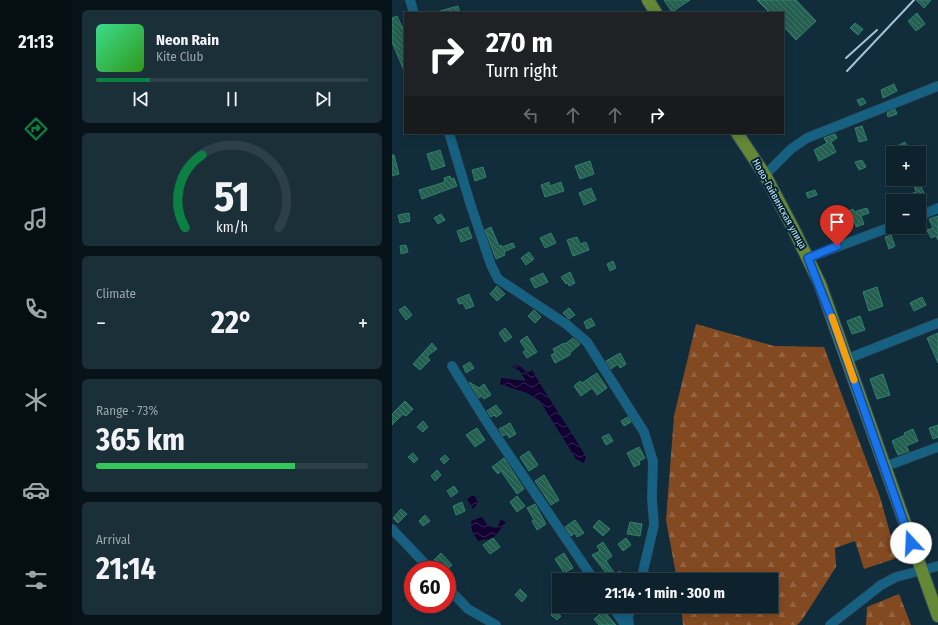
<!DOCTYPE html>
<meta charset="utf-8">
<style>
body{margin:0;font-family:"Fira Sans Condensed",sans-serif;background:#1b2f39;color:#f1f3f6;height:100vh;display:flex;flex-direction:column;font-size:15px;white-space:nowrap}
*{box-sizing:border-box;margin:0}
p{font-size:13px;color:#9aa4aa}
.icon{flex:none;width:22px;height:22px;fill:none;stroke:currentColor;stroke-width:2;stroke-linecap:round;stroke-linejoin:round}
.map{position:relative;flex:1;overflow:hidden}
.panel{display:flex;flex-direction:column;gap:10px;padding:10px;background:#071319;width:320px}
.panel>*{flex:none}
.top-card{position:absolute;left:12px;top:12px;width:380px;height:122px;border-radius:0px;box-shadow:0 2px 10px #0003,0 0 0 1px #2d3f49;background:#202124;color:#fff;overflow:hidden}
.buttons{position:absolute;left:494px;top:146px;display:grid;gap:8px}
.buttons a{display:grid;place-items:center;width:40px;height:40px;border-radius:0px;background:#0d222d;box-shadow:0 2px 10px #0003,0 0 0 1px #2d3f49;font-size:20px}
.speed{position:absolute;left:12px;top:561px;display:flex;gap:8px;font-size:20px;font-weight:700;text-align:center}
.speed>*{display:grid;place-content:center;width:52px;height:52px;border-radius:50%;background:#0d222d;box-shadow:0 2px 10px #0003,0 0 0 1px #2d3f49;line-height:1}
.speed .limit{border:6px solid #d22;background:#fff;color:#111}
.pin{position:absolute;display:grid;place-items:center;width:34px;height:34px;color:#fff;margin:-41px -17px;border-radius:50% 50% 50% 0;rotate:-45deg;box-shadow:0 0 4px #0007}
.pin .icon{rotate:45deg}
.me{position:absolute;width:44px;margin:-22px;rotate:340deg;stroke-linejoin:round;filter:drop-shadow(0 0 3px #0008)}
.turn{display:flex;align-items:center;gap:14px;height:84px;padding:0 16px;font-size:18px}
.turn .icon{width:52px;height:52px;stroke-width:2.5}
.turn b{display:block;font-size:28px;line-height:34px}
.lanes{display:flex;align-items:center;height:38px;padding:0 16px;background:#0003;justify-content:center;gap:20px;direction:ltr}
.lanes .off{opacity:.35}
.big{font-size:30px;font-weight:700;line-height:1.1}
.panel .card{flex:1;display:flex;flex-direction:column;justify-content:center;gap:6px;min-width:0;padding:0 14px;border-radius:6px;background:#1b2f39}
.panel .dial{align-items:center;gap:0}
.dial svg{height:104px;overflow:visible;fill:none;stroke:#2d3f49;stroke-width:7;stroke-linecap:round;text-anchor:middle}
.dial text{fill:#f1f3f6;stroke:none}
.song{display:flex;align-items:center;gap:12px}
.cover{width:48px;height:48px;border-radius:6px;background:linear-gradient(135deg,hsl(150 70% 55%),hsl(110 70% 35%))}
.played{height:4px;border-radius:2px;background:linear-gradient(90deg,#0b8043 20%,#2d3f49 20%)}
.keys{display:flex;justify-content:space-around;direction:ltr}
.heat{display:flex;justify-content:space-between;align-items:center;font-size:22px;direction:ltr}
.charge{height:6px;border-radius:3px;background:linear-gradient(90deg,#34c759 73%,#2d3f49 0)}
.trip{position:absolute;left:160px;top:573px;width:226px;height:40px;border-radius:0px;background:#0d222d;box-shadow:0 2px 10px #0003,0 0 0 1px #2d3f49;font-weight:700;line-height:40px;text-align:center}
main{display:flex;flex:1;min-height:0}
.tab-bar{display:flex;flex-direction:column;width:72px;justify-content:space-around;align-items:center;background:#050e12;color:#9aa4aa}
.tab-bar .icon{width:28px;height:28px}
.tab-bar .selected{color:#0b8043}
.tab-bar b{font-size:18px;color:#f1f3f6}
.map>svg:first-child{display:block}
.forest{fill:url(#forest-firs)}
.water{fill:url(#water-waves)}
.building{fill:url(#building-back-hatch);stroke:#2c816c}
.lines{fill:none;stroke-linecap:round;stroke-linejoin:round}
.street-casing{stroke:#334b5b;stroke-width:10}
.primary-casing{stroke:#334b5b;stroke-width:14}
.street{stroke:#166082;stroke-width:9}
.primary{stroke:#658836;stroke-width:12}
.rail{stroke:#a3c3d6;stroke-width:2}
.route-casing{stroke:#114b97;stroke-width:10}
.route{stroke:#1a73e8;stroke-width:7}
.slow{stroke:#f59e0b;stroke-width:7}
.labels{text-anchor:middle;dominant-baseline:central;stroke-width:4;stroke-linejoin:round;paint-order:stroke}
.street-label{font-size:10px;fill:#c5e6f9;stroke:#062332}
</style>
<main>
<nav class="tab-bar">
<b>21:13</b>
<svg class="icon selected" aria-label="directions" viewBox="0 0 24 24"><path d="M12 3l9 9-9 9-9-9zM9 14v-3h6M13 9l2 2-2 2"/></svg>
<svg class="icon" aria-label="music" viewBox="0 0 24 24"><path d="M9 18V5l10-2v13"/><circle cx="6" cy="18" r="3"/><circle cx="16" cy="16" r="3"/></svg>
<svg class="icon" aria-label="phone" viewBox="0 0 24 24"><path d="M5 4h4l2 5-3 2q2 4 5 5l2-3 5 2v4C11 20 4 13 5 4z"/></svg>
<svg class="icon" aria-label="climate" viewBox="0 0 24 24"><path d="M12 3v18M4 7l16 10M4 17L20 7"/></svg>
<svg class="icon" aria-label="car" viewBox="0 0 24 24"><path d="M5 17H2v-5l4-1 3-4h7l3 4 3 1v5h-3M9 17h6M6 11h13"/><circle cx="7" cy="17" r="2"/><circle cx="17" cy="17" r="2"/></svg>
<svg class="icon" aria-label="filters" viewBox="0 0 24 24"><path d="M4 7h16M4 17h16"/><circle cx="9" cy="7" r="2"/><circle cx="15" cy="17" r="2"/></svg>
</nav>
<section class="panel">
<div class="card">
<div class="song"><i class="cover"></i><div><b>Neon Rain</b><p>Kite Club</p></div></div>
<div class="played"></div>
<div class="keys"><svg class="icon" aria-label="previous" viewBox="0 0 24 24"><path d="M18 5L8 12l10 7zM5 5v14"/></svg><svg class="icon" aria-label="pause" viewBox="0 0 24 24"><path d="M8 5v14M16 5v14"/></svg><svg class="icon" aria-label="next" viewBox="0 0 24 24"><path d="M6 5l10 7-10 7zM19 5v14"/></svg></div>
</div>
<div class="card dial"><svg viewBox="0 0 100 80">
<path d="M14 69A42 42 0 1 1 86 69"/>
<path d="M14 69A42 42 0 0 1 27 13" stroke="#0b8043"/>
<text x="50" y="56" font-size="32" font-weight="700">51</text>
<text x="50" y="72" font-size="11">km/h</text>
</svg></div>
<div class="card"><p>Climate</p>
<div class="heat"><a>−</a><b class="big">22°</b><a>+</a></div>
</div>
<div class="card"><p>Range · 73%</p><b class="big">365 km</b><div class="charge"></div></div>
<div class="card"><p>Arrival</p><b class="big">21:14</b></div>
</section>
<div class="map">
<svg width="546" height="625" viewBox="0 0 546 625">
<defs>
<pattern id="forest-firs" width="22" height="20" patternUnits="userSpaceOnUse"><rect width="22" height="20" fill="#834a21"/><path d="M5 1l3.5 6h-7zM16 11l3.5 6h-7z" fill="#936442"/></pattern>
<pattern id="water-waves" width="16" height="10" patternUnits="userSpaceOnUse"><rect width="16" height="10" fill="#130032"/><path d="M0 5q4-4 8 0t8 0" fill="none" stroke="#342550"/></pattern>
<pattern id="building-back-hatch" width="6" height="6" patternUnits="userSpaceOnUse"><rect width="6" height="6" fill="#255f50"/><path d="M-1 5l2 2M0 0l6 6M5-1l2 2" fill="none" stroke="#43766a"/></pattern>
</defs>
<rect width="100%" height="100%" fill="#112d3c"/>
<g class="forest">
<path d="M304,324L382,346L432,347L488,497L505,558L472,569L463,541L443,548L444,567L410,620L405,625H291L289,606H379V580H285L274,520L282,416Z"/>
<path d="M507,594L519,625H474L475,607Z"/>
</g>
<g class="water">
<path d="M127,365L135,373L140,370C157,400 177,427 194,457L192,463L184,459L148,401L135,393L108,384L109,378L134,381L128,371L119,366Z"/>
<path d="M79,496H83L86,503L81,509L75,499Z"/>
<path d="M90,517L96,526L105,528L109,519L114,523L101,538L86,541L80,531L79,521Z"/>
</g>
<g class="building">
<path d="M272,0H298L280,12Z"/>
<path d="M365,0H404L424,21L404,40L391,26V13H378Z"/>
<path d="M524,0H539L532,8Z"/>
<path d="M66,6L68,13H48V11Z"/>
<path d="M525,13L533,24L524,31L516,21Z"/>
<path d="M5,16L13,33V73L0,42V18Z"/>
<path d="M463,23L471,29L466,35L458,28Z"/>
<path d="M502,84L505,91L491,98L489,90Z"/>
<path d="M471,98L474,103L468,106L465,100Z"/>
<path d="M503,109L505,114L496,117L495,113Z"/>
<path d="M470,126L475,140L467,142L463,128Z"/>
<path d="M443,134L445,138L439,142L444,152L427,161L422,150L435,143L432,138Z"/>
<path d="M513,142L519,153H512L507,145Z"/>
<path d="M48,150L53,166L40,170L35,154Z"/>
<path d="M0,155H2L7,174L0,176Z"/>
<path d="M470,160L474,167L467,170L463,162Z"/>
<path d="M198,161L202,174L188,179L183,166Z"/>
<path d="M91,167L94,177L83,181L80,170Z"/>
<path d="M58,176L59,179L62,178L65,186L30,199L27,190L50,183L53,181L52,178Z"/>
<path d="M157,182L158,186L169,182L172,191L153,197L149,185Z"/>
<path d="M528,184L532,193L529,194L531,199L525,201L521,193L524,192L522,186Z"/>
<path d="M199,188L204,200L192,205L187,193Z"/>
<path d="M423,190L425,195L416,198L414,193Z"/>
<path d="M475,208L477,213L469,216L472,224L464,227L462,220L457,221L454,212L461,209L462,212Z"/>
<path d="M17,213L18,221L8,223L6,215Z"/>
<path d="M49,214L53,220L46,224L42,218Z"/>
<path d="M546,216V240L544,236L539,238L535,230L541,228L537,219Z"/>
<path d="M76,227L80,238L69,242L65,231Z"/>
<path d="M99,227L107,246L109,245L110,247L121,243L123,247L112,252L113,255L104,259L93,230Z"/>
<path d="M159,233L164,243L153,248L148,238Z"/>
<path d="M499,235L503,246L497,249L493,237Z"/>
<path d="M185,237L188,244L194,242L197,250L181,256L175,240Z"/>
<path d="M14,245L16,252L9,254L8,246Z"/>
<path d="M137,252L142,259L134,265L129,258Z"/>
<path d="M221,261L224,268L218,271L215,264Z"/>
<path d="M178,272L183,283L177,286L176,283L174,284L169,277Z"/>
<path d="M151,273L156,282L143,288L138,279Z"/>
<path d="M105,286L113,294L105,301L98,294Z"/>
<path d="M485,287L491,306L477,311L471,292Z"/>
<path d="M77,294L82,306L74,309L71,303L67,304L65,299Z"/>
<path d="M530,297L534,305L522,311L518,303Z"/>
<path d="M13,306L20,315L14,320L7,310Z"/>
<path d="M177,308L183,315L177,319L171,313Z"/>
<path d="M142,310L149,317L143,323L136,316Z"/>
<path d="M468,316L473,330L460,334L455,321Z"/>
<path d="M199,318L203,325L195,329L192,322Z"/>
<path d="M113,328L120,337L113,342L107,333Z"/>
<path d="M546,333V363L535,338Z"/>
<path d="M135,336L145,352L135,358L131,352L134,350L128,341Z"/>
<path d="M181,338L188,344L178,353V355L163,363L159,355L163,353L161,349L172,343L173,344Z"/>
<path d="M40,343L45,349L35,356L38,360L28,370L21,364Z"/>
<path d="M228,353L234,364L228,368L226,364L219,369L214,361Z"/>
<path d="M78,362L82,368L74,373L71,366Z"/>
<path d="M205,373L215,388L205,395L200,388L189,396L182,386L188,381L190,383Z"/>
<path d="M491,374L498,395L485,399L478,379Z"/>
<path d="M77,382L87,388L92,384L99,395L92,399L90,396L87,398Z"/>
<path d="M13,401L21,409L14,416L11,414L0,425V414Z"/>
<path d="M104,405L110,413L104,417L102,415L99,417L95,411Z"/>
<path d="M236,417L239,422L232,426L229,421Z"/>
<path d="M31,421L36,427L31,432L25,427Z"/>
<path d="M118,423L124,434L117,438L115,434L111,436L107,429Z"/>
<path d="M546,425V437L541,439L537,428Z"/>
<path d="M85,428L93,440L83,447L74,435Z"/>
<path d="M521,429L526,441L514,446L517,451L506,455L500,441L513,435L512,433Z"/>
<path d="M217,434L221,441L214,445L210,437Z"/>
<path d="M247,447L253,458L247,461L248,464L242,467L235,453Z"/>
<path d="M137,451L146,465L137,471L128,457Z"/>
<path d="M21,453L26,459L22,463L16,457Z"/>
<path d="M53,455L57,459L52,464L48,459Z"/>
<path d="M112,458L132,489L125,494L109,471L106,474L100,467Z"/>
<path d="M45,470L49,475L43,481L39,476Z"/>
<path d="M152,475L167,500L159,505L143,481Z"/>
<path d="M62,486L66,492L59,497L55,491Z"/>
<path d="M125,496L133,506L125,512L118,502Z"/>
<path d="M70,502L73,511L64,515L61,506Z"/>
<path d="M143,504L154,524L145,530L140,521L142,520L135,508Z"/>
<path d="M9,509L15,514L6,523L1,518Z"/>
<path d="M33,515L38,521L31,526L27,521Z"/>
<path d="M183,520L192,533L185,537L183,533L179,536L173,527Z"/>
<path d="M207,520L218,529L211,536L201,527Z"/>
<path d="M238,522L250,524L248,536L235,534Z"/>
<path d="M101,538L108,547L98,554L91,545Z"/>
<path d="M234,538L239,545L231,551L226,544Z"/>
<path d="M211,542L220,556L214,561L223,574L228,571L233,578L230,580H215L218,578L200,555L208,551L205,546Z"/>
<path d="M49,553L60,565L54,570H52L42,560Z"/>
<path d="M172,553L181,568L172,573L163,559Z"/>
<path d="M128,589L135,596L130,602L123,595Z"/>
<path d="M162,610L169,616L165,620L159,615Z"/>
<path d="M212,611L224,625H207L202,619Z"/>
</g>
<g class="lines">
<g class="street-casing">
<g id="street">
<path d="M18,0L22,13"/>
<path d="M57,133L79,206L99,265L106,279L174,324L195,342L252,432L261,461L260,498L262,525L249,580"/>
<path d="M373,175L399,149L415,138L546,86"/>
<path d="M527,216L546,208"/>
<path d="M416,258L501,226"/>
<path d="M455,359L546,323"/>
<path d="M60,366L96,424L202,580"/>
<path d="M492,467L546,447"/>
<path d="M0,529L39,570"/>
<path d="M55,587L76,609L104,625"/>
<path d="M220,606L233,625"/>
<path d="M237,625L236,617L240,606"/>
<path d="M438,625L489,585L504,577L546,566"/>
</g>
</g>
<g class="primary-casing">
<g id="primary">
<path d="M256,0L264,13"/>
<path d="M345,133L373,175L402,230L428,284L546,616"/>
</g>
</g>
<use href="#street" class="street"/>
<use href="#primary" class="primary"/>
<g class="rail">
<path d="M454,58L485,30"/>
<path d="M455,71L522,0"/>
</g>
</g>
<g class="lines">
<g class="route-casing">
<path id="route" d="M445,246L416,258L442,324L519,543"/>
</g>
<use href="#route" class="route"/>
<path class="slow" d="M440,317L462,380"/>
</g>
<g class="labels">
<g class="street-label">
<text transform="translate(387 204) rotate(61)">Ново-Гайвинская улица</text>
</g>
</g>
</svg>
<div class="buttons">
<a>+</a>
<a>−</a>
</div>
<div class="speed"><div class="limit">60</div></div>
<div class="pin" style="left:445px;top:246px;background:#d93025"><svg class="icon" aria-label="arrive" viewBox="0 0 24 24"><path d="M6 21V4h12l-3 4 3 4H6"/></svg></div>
<svg class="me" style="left:519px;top:543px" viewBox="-20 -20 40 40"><circle r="19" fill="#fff"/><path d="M0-13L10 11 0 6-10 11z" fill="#1a73e8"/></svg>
<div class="trip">21:14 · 1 min · 300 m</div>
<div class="top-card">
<div class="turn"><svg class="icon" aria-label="right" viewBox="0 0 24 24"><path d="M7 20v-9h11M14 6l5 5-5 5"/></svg><div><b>270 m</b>Turn right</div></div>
<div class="lanes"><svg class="icon off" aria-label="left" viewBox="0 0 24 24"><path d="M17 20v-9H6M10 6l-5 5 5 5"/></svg><svg class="icon off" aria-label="ahead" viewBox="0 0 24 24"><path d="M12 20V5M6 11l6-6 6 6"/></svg><svg class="icon off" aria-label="ahead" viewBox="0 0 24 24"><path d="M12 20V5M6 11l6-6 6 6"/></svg><svg class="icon" aria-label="right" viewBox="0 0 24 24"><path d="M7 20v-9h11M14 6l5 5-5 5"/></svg></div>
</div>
</div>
</main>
